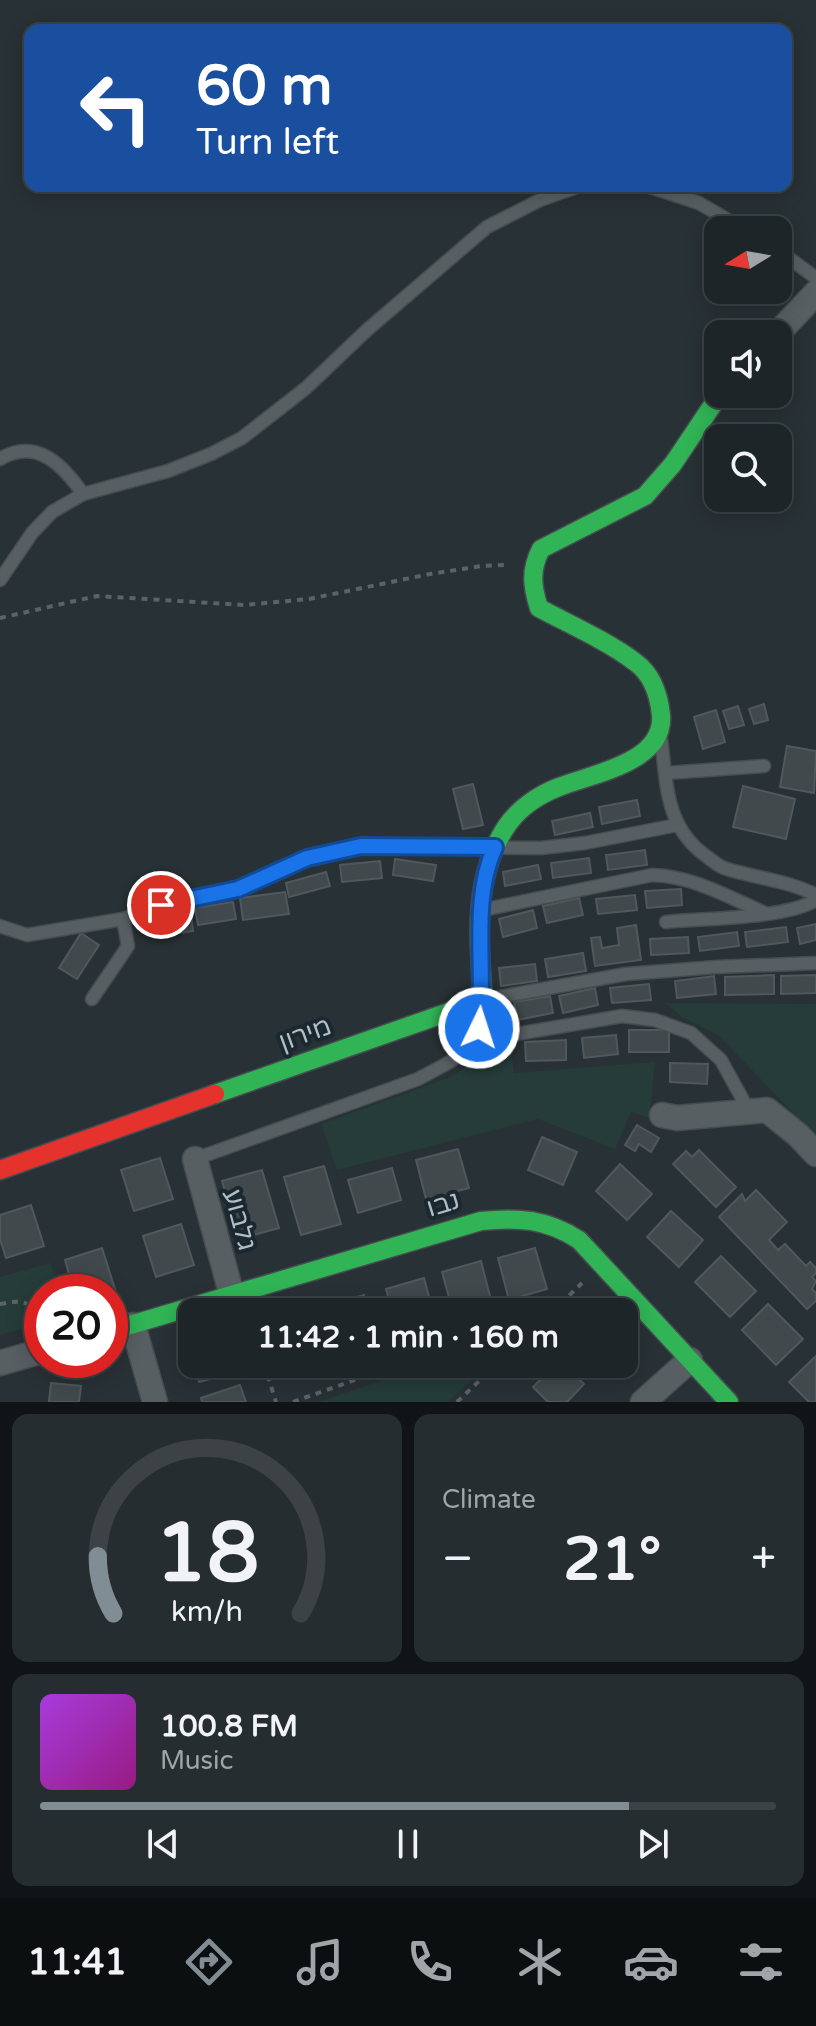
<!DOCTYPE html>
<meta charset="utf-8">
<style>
body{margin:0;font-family:"Varela Round","Noto Sans Hebrew",sans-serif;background:#262d30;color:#f1f3f6;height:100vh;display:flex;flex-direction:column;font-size:30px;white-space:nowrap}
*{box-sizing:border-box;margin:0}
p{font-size:26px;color:#a1a5a8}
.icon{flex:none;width:44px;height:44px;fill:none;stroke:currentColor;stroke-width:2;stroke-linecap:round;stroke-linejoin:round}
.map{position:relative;height:1402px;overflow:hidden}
.panel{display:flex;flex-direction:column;gap:12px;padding:12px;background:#101416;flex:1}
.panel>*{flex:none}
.top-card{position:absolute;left:24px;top:24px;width:768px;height:168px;border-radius:16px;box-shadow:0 4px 20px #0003,0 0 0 2px #3c4245;background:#1a4fa0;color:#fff;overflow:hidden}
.needle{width:52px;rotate:259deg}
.fabs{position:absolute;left:704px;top:216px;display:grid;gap:16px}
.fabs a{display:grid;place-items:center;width:88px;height:88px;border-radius:16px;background:#1e2528;box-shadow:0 4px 20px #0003,0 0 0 2px #3c4245;font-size:40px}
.speed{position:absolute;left:24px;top:1274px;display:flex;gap:16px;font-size:40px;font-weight:700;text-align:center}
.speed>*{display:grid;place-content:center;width:104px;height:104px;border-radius:50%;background:#1e2528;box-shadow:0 4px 20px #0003,0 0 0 2px #3c4245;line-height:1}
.speed .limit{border:12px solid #d22;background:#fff;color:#111}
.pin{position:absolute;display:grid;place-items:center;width:68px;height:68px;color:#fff;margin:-34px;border:4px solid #fff;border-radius:50%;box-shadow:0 2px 8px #0007}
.me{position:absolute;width:88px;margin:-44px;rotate:4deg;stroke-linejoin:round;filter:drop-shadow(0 0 6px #0008)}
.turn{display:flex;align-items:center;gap:28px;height:168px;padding:0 40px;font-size:36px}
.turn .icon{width:104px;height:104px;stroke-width:2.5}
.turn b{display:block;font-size:56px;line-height:68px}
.big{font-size:60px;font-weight:800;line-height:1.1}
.panel .card{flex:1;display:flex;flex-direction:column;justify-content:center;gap:12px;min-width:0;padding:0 28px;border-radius:16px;background:#262d30}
.panel .dial{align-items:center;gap:0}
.dial svg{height:208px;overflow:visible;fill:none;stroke:#3c4245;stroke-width:7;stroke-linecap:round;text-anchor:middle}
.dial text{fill:#f1f3f6;stroke:none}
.song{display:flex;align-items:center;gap:24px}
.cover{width:96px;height:96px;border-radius:12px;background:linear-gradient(135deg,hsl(280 70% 55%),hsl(310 70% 35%))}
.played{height:8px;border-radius:4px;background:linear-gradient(90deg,#818d94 80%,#3c4245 80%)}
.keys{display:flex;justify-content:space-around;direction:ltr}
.heat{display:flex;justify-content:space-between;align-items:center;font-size:44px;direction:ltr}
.panel .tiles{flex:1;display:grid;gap:12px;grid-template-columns:1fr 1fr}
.card:last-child{grid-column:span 2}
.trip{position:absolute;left:178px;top:1298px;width:460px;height:80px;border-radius:16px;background:#1e2528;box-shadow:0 4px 20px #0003,0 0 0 2px #3c4245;font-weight:800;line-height:80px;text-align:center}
.menu{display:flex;height:128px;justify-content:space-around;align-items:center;background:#0c0f10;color:#a1a5a8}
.menu .icon{width:56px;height:56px}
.menu .active{color:#818d94}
.menu b{font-size:36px;color:#f1f3f6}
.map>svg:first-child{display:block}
.green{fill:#253c39}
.building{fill:#41494d;stroke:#50585d;stroke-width:2}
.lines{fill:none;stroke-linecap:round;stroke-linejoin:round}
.lane-casing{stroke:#464c50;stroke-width:15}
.street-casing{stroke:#464c50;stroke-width:27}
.fast-casing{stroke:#464c50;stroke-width:21}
.jam-casing{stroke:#464c50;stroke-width:21}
.path{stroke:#5b6367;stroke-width:4;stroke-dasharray:6 6;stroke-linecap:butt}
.lane{stroke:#585f63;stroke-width:12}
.street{stroke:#585f63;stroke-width:24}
.fast{stroke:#30b455;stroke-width:18}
.jam{stroke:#e5322d;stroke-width:18}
.route-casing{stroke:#114b97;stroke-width:20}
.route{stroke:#1a73e8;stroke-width:14}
.labels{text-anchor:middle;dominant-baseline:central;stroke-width:8;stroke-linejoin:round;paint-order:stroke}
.street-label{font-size:26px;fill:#b1bec7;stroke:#1b2830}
</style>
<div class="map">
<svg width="816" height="1402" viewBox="0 0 816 1402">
<rect width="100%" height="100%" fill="#283135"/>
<g class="green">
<path d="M666,1003L816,1004V1142L793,1113L718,1035L682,1017Z"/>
<path d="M511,1051L514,1073L655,1062L649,1118L631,1112L615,1149L538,1119L337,1170L321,1124L453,1076L478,1056Z"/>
<path d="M51,1263L59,1292H42V1323L0,1335V1277Z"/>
<path d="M432,1364H488L448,1402H318Z"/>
</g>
<g class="building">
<path d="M764,704L768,720L754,724L749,709Z"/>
<path d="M738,706L744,725L729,729L723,711Z"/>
<path d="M716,710L725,742L703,749L694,717Z"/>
<path d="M787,746L816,751L814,793L780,787Z"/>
<path d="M473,784L483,825L463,829L453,789Z"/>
<path d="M743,786L795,799L786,839L733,827Z"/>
<path d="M637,800L640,816L602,824L599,807Z"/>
<path d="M590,813L593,827L555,835L552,821Z"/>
<path d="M645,850L647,865L608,870L606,855Z"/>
<path d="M589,858L591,873L553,878L551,863Z"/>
<path d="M395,859L436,865L433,881L393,875Z"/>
<path d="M380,861L382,878L342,882L340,865Z"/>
<path d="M538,865L541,879L505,886L503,872Z"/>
<path d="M326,872L330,886L289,897L286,883Z"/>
<path d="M681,889L682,905L647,908L645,891Z"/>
<path d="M285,892L289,914L243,920L240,898Z"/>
<path d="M635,895L637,910L598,914L596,899Z"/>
<path d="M579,898L583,915L547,923L543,906Z"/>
<path d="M233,902L236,919L198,925L195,908Z"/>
<path d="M533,910L537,928L503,937L499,919Z"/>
<path d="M191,914L193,931L153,937L150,919Z"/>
<path d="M816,924V940L800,944L797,928Z"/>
<path d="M636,925L641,960L595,966L591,938L600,937L602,948L619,945L617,928Z"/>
<path d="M786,927L788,942L747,947L745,932Z"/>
<path d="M737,932L739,946L700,951L698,937Z"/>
<path d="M81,933L99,945L77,979L59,968Z"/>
<path d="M688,937L689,953L651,955L650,939Z"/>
<path d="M583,953L586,971L548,977L545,959Z"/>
<path d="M535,964L537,981L501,986L499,968Z"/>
<path d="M774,975V994L725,995V977Z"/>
<path d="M816,975V993L781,994V976Z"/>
<path d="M714,976L716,994L677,998L675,981Z"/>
<path d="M649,984L651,1000L612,1003L610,988Z"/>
<path d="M595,988L598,1005L563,1013L559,996Z"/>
<path d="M550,996L553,1013L517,1020L514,1002Z"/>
<rect x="629" y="1030" width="40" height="22"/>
<path d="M616,1035L618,1054L584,1058L582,1038Z"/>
<path d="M566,1040V1060L526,1061L525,1042Z"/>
<path d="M670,1063L708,1064L707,1084L670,1082Z"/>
<path d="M637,1125L659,1138L651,1152L639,1144L635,1151L625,1145Z"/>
<path d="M542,1137L577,1152L563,1185L528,1170Z"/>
<path d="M458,1149L469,1188L426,1199L416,1160Z"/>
<path d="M699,1150L736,1187L716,1207L673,1164L686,1151L692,1157Z"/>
<path d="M160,1158L173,1199L134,1211L121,1170Z"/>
<path d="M620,1164L652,1194L627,1220L596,1191Z"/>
<path d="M324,1166L341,1224L301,1235L284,1177Z"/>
<path d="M392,1168L401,1200L358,1213L348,1180Z"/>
<path d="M262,1170L279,1228L239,1239L222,1181Z"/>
<path d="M756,1190L787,1222L769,1240L778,1250L785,1244L806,1266L810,1262L816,1268V1273L812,1277L816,1281L812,1289L816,1293V1301L807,1309L719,1217L742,1194L745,1201Z"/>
<path d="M31,1205L44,1246L6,1258L0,1239V1215Z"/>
<path d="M671,1211L703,1240L679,1267L647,1237Z"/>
<path d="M181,1224L194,1265L156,1277L143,1236Z"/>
<path d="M102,1248L115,1289L105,1292H74L65,1260Z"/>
<path d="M535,1248L547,1289L509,1300L498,1258Z"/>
<path d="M721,1256L756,1291L730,1317L695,1282Z"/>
<path d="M481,1261L492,1304L464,1312H453L442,1272Z"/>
<path d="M424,1278L433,1312H392L386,1289Z"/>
<path d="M364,1295L368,1312H328L326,1306Z"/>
<path d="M585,1299L597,1312H572Z"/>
<path d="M768,1304L803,1339L776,1365L742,1330Z"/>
<path d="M816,1356V1402H809L789,1382Z"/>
<path d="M194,1364H235L237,1372L199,1382Z"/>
<path d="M556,1364H564L584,1384L567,1402H548L533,1387Z"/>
<path d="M51,1383L81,1386L79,1402H49Z"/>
<path d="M240,1385L246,1402H202L201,1398Z"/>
</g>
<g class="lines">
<g class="lane-casing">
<g id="lane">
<path d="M647,186L699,203L745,230"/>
<path d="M778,250L816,278"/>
<path d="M0,459C36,437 63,465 83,494"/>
<path d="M0,580L32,533L52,512L83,494L168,471L211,454L242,438L306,388L367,330L487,227L540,200L580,186"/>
<path d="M661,739C667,785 665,826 706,856C713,861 719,867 727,869C756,878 789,881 816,895"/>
<path d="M666,773L764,766"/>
<path d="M482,910L652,875C693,876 728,897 765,913"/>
<path d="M666,922C705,918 785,919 816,900"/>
<path d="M0,926L27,935L123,919L161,905L238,889L307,858L361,846L541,848L585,843L677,825"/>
<path d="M92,999L128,946L123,919"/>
<path d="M479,1028L493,1038L622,1016L655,1020L691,1033L721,1060L749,1111"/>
<path d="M195,1159L418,1079C461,1056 477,1052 483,1000L626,974L716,967L816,963"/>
</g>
</g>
<g class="street-casing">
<g id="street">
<path d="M777,334L816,293"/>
<path d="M662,1115L677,1118L767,1110L798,1135L816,1154"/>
<path d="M195,1159L232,1296"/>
<path d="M133,1325L155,1402"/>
<path d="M0,1363L42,1351"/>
<path d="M643,1402L690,1360"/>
</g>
</g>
<g class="fast-casing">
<g id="fast">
<path d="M215,1094L483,1000C479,941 472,879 506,827C518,809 538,795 559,787C591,774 665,763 661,715C659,696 652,674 635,662C609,642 569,624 539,608C532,586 530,570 541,549L645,496L673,464L720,394"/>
<path d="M110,1331L481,1221C518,1217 547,1219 579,1240L729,1402"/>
</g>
</g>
<g class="jam-casing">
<path id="jam" d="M0,1170L215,1094"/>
</g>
<g class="path">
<path d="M0,618L97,596L244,605L309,599L430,574L482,566L506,565"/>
<path d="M0,1304C22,1300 26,1300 42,1316"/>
<path d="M552,1312L582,1283"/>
<path d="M264,1364L276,1402"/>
<path d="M293,1402L399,1364"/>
<path d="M457,1402L497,1364"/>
</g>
<use href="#lane" class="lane"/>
<use href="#street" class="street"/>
<use href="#fast" class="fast"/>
<use href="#jam" class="jam"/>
</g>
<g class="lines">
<g class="route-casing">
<path id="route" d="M161,905L238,889L307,858L361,846L495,847C470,902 486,969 479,1028"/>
</g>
<use href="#route" class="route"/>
</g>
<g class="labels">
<g class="street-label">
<text transform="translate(305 1034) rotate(-20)">מירון</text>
<text transform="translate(443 1204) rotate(-17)">נבו</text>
<text transform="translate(240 1220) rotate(75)">גלבוע</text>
</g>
</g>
</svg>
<div class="fabs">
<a><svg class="needle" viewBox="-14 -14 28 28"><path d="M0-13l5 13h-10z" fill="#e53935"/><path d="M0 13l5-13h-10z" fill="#a1a5a8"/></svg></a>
<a><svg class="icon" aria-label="sound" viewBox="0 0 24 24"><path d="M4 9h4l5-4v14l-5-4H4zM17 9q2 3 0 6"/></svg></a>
<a><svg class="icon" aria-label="search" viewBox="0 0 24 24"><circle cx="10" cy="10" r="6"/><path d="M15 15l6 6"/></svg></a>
</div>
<div class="speed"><div class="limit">20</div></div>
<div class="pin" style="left:161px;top:905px;background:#d93025"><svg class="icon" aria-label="arrive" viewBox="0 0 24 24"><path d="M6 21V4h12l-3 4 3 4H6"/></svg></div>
<svg class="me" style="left:479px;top:1028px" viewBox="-20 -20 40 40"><circle r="17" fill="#1a73e8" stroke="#fff" stroke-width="3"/><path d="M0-11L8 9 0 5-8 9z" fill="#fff"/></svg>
<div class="trip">11:42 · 1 min · 160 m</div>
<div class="top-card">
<div class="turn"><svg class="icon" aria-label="left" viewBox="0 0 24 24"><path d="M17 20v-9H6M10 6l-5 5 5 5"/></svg><div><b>60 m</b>Turn left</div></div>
</div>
</div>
<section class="panel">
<div class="tiles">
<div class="card dial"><svg viewBox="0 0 100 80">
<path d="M14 69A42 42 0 1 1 86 69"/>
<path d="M14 69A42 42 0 0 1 8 47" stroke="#818d94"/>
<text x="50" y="56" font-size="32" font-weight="700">18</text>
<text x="50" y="72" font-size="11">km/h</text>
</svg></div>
<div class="card"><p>Climate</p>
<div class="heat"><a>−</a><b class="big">21°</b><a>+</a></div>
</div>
<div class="card">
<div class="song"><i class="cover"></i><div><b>100.8 FM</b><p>Music</p></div></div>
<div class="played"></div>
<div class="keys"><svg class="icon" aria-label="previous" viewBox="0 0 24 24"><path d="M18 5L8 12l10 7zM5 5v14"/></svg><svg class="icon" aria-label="pause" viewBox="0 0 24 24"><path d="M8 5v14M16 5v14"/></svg><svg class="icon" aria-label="next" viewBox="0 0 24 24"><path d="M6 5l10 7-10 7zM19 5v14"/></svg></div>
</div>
</div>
</section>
<nav class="menu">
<b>11:41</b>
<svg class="icon active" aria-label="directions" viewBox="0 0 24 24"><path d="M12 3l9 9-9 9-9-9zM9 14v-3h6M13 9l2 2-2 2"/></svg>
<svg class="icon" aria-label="music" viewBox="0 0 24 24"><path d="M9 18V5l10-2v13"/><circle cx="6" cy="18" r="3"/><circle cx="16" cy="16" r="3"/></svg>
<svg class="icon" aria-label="phone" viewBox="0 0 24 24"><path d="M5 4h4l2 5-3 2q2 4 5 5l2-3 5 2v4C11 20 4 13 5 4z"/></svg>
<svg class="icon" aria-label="climate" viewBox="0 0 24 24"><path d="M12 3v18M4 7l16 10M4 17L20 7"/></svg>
<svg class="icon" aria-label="car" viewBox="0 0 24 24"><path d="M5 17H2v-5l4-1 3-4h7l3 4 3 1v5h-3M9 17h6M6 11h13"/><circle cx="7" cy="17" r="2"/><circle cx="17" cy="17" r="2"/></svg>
<svg class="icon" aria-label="filters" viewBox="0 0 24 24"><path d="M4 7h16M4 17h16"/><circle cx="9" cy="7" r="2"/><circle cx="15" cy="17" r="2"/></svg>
</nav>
